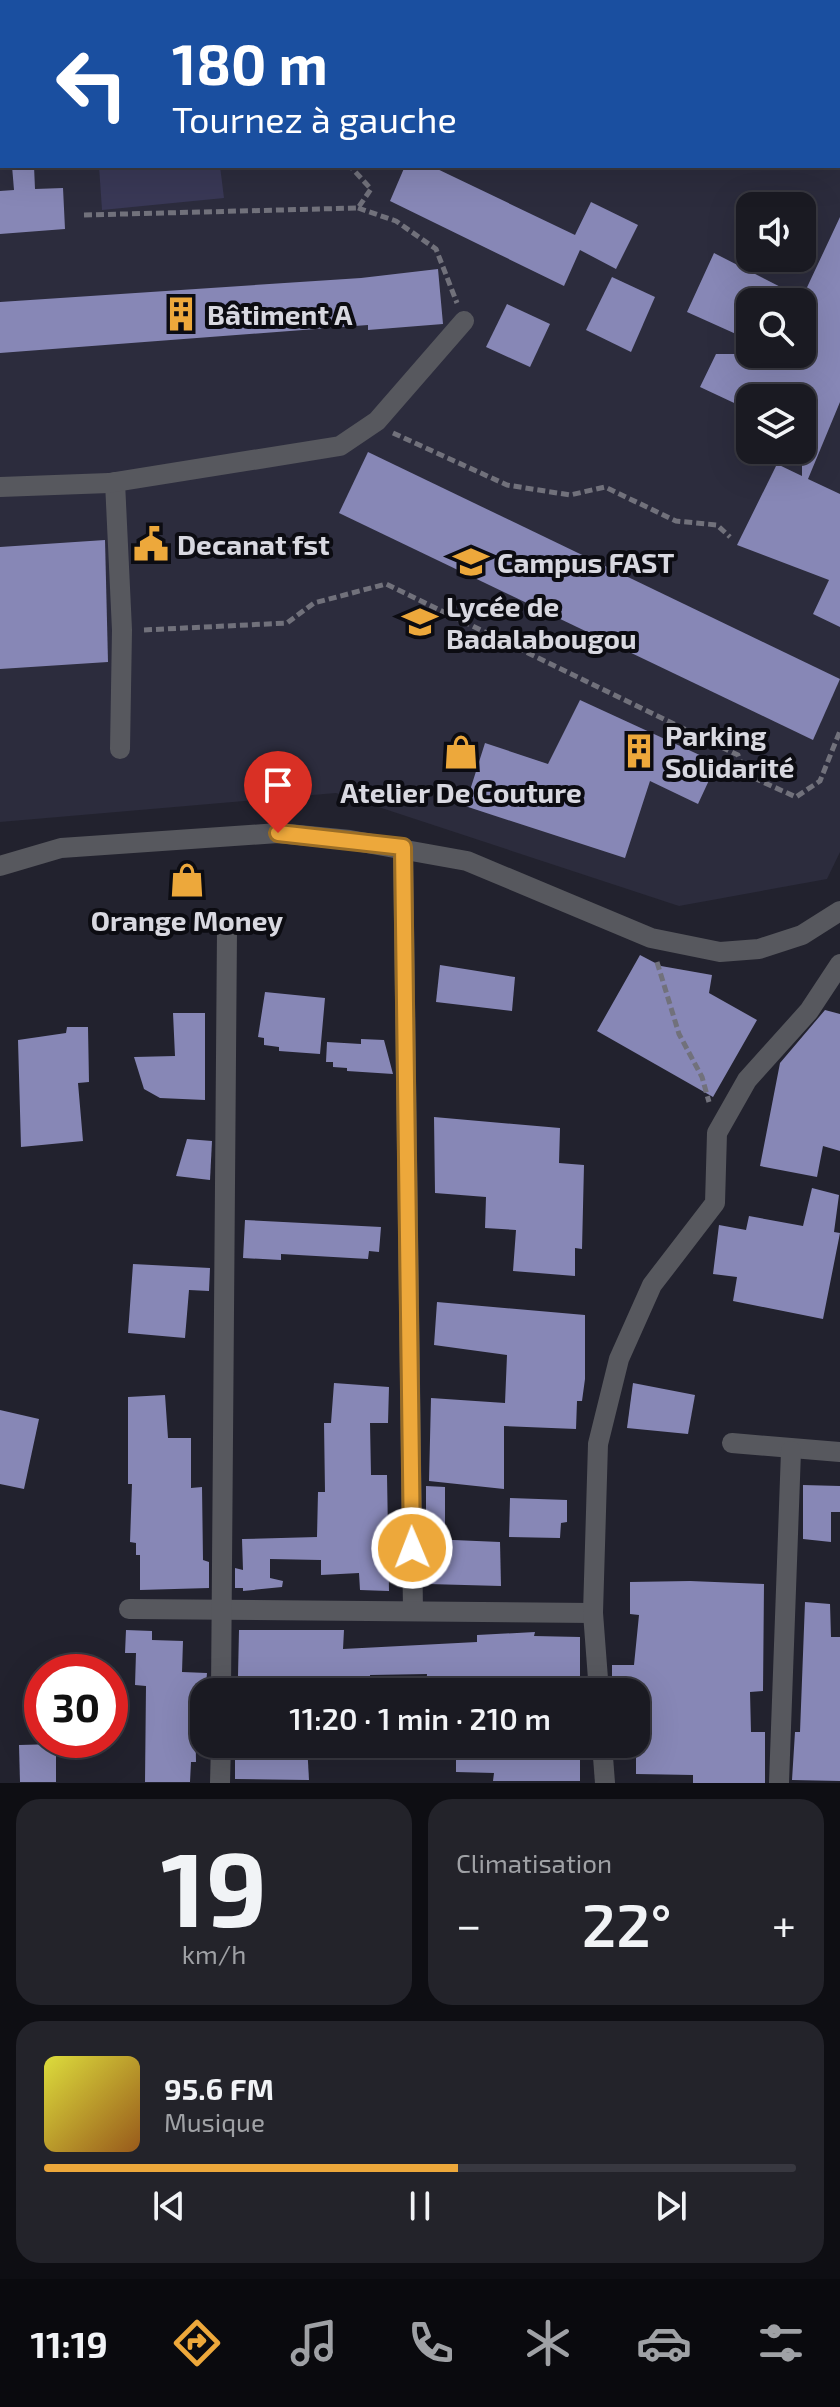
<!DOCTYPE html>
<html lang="fr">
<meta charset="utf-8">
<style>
body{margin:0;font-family:"Exo 2",sans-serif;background:#23232a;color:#f1f3f6;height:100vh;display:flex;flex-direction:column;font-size:30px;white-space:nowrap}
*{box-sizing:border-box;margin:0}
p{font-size:26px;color:#9fa1a5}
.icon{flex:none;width:44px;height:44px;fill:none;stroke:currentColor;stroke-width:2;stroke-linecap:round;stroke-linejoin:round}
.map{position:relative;height:1783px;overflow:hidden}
.sheet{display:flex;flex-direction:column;gap:16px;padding:16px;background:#0e0e13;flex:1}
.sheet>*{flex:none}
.hud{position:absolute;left:0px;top:0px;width:840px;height:168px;box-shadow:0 8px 32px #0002,0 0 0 2px #383840;background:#1a4fa0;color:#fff;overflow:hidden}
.controls{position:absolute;left:736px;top:192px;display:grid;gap:16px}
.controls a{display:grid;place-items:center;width:80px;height:80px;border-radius:16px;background:#1a1a22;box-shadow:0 8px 32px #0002,0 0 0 2px #383840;font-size:40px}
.speed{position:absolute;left:24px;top:1654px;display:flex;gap:16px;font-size:40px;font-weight:700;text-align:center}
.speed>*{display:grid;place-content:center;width:104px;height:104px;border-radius:50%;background:#1a1a22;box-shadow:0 8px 32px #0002,0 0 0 2px #383840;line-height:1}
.speed .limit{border:12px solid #d22;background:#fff;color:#111}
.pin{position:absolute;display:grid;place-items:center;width:68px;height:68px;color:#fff;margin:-82px -34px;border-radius:50% 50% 50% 0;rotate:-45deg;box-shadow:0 0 8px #0007}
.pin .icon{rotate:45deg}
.me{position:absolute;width:88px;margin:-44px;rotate:359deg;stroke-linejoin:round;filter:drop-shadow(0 0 6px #0008)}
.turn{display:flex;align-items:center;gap:28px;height:168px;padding:0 40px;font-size:36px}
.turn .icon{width:104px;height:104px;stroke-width:2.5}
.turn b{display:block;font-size:56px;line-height:68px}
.big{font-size:60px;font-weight:600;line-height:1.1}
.sheet .widget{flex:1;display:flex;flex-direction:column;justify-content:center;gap:12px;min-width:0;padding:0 28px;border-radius:24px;background:#23232a}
.sheet .dial{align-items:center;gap:0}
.dial b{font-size:104px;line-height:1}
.song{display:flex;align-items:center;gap:24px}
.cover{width:96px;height:96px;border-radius:12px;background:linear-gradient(135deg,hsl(60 70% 55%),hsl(30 70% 35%))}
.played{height:8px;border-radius:4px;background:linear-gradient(90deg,#eda83b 55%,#383840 55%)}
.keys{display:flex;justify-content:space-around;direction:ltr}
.heat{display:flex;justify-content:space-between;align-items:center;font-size:44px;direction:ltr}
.sheet .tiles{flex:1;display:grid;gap:16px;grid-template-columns:1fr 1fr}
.widget:last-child{grid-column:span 2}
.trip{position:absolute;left:190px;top:1678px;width:460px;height:80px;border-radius:24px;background:#1a1a22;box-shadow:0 8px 32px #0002,0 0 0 2px #383840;font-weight:600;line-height:80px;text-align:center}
.tab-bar{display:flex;height:128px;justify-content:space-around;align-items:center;background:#0a0a0e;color:#9fa1a5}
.tab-bar .icon{width:56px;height:56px}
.tab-bar .selected{color:#eda83b}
.tab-bar b{font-size:36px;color:#f1f3f6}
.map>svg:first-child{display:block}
.built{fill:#2c2c3d;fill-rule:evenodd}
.green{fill:#393856}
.building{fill:#8787b6}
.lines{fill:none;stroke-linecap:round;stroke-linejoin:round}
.path{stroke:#71717b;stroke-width:5;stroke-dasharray:8 4;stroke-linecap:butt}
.minor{stroke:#57585e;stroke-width:20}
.route-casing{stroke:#9a6d26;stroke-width:20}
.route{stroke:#eda83b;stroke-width:14}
.labels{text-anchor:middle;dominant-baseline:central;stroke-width:8;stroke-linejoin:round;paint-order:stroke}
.poi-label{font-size:28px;font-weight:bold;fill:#d8d8e0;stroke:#0c0c12;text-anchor:start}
</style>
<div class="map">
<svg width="840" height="1783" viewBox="0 0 840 1783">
<rect width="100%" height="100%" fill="#22222e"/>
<path class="built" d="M0,0L581,2H2V166H833L840,170V852L827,879L679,906L336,793L0,822ZM750,206H802V258H750ZM750,302H802V354H750ZM750,398H802V450H750Z"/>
<path class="green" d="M99,166H220L224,198L102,210Z"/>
<g class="building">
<path d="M12,166H34L35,189L63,188L65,229L0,234V191L14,190Z"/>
<path d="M405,166H431L575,235L591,202L638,225L616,269L580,250L564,286L390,201Z"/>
<path d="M840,217V402L808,479L840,494V627L813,614L829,580L737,545L777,464L802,476V398H750L747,409L700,387L716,354H802V302H750L736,334L687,312L714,253L802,298Z"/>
<path d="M438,269L443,324L368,330V325L0,353V302L361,278Z"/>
<path d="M612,277L655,297L631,352L586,330Z"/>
<path d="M507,304L550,324L530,367L486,347Z"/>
<path d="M368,452L840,679L813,740L339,513Z"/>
<path d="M105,540L108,662L0,669V547Z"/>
<path d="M580,700L717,763L698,804L650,781L625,858L465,806L485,743L548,764Z"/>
<path d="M640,955L661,966L712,975L709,993L757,1020L713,1097L597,1031Z"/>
<path d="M440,965L515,977L512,1011L436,1002Z"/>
<path d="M265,992L325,998L320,1054L279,1051V1047L264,1045V1038L258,1037Z"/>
<path d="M825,1010L840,1014V1151L823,1146L817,1177L760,1166L780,1063Z"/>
<path d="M173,1013H205V1100L160,1098L144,1089L134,1057L175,1056Z"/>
<path d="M67,1027H88L89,1082L78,1083L83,1141L21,1147L18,1040L66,1033Z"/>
<path d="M361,1039L384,1040L393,1074L347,1071V1068L333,1067V1062H326L327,1042L361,1044Z"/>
<path d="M434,1117L560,1128L559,1163L584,1165L582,1249L575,1248V1276L513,1271L516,1230L485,1228L486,1197L435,1193Z"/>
<path d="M187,1139L212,1141L210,1180L176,1176Z"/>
<path d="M812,1188L839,1195L834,1232L840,1233L823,1319L733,1301L737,1277L713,1274L719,1225L746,1230L749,1216L803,1226Z"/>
<path d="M245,1220L381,1227L379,1252L369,1251L368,1259L281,1254V1260L243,1258Z"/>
<path d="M133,1264L210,1268L209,1291L189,1290L185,1338L128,1333Z"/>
<path d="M437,1302L585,1315V1379L582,1401H577L576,1429L504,1426V1489L429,1481L431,1398L505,1403L507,1355L434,1345Z"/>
<path d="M334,1383L389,1387L388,1423H370L371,1475H387L389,1591L360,1590L359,1573L321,1575V1560L270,1559V1578L283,1581L282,1587L243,1591V1588H235V1568L243,1570L242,1539L317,1537L318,1492H325L324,1423H331Z"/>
<path d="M633,1383L695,1395L688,1434L627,1428Z"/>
<path d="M165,1395L168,1438H191V1488L202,1487L203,1560L209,1562V1588L140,1590V1555H136V1543L130,1542L132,1484H128V1397Z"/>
<path d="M0,1410L39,1419L24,1489L0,1484Z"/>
<path d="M803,1485L840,1486V1512H831V1542L803,1539Z"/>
<path d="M426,1486L445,1487V1538H426Z"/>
<path d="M510,1498L567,1500V1522L561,1523L560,1538L509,1537Z"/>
<path d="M430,1539L500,1542L501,1586L428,1584Z"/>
<path d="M690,1581L764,1584L763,1691L750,1692L751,1732H765V1783H693V1775L636,1774V1692H612V1665H634L639,1615L630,1614V1582Z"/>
<path d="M805,1602L830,1604L831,1637H840V1781L792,1780L795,1732H800Z"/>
<path d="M126,1630L152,1631V1640L183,1641L182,1672L207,1673L204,1707H195L196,1762H191L190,1782H145L146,1686L135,1685L136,1653H125Z"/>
<path d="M239,1630H344L343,1649L477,1642V1635L535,1632L534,1636L580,1637V1678H519L518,1692H426L427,1674L370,1675L371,1691L275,1692L274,1676H238Z"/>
<path d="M56,1744V1782H20L19,1745Z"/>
<path d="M235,1744H307L309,1780L235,1779Z"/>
<path d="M456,1744H580V1781H493L494,1773L456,1772Z"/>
</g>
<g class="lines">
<g class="path">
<path d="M358,208L396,221L436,249L457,303"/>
<path d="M84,215L358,208L371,189L350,166"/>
<path d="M393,433L507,485L570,495L605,487L676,521L717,525L730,537"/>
<path d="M144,630L287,623L314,603L386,584L738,755L745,774L796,797L820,781L840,731"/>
<path d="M657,962L679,1034L702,1077L709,1102"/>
</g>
<g class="minor">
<path d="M657,0L660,2"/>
<path d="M838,121L840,123"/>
<path d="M115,482L122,630L120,749"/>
<path d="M0,487L109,483L340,446L377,421L464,321"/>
<path d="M403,847L413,1611"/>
<path d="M0,866L61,848L278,833L350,840L467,861L651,938L720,952L759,949L802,935L840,911"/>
<path d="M732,1443L840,1452"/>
<path d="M129,1609L593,1613"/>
<path d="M221,1692L227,930"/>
<path d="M599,1692L593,1613L598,1444L619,1359L652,1285L715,1203L717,1133L747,1080L809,1011L840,964"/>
<path d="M602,1744L605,1783"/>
<path d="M220,1783L221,1744"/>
<path d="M779,1783L791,1451"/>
</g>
</g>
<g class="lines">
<g class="route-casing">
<path id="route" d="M278,833L403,847L412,1548"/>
</g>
<use href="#route" class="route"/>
</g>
<defs>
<g id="building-bare" transform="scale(2.76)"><path d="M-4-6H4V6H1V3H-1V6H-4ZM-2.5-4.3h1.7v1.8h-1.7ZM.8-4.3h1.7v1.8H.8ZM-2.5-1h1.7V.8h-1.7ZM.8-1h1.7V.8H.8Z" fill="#eda83b" stroke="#0c0c12" stroke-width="2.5" paint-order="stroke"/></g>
<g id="civic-bare" transform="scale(2.76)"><path d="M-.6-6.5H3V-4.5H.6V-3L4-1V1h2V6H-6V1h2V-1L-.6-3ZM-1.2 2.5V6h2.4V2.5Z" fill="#eda83b" stroke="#0c0c12" stroke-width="2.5" paint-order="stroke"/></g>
<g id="university-bare" transform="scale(2.76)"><path d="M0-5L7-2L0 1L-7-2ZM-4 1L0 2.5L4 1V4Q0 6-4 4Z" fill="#eda83b" stroke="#0c0c12" stroke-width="2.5" paint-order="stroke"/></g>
<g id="school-bare" transform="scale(2.76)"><path d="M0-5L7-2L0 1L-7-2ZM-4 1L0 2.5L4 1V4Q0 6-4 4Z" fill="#eda83b" stroke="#0c0c12" stroke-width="2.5" paint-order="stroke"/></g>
<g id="shop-bare" transform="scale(2.76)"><path d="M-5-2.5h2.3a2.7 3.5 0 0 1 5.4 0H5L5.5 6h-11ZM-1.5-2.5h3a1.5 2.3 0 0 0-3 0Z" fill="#eda83b" stroke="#0c0c12" stroke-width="2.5" paint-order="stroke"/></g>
</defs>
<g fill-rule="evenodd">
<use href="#building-bare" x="181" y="314"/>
<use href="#civic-bare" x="151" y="544"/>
<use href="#university-bare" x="471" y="562"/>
<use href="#school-bare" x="420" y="622"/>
<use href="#building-bare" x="639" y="751"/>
<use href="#shop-bare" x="461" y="752"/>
<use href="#shop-bare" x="187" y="880"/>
</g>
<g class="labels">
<g class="poi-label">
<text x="207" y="314">Bâtiment A</text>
<text x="177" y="544">Decanat fst</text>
<text x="497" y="562">Campus FAST</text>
<text x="446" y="606">Lycée de<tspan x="446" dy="32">Badalabougou</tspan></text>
<text x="665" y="735">Parking<tspan x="665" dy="32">Solidarité</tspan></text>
<text x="461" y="792" text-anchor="middle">Atelier De Couture</text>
<text x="187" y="920" text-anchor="middle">Orange Money</text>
</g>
</g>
</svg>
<div class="controls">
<a><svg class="icon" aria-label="sound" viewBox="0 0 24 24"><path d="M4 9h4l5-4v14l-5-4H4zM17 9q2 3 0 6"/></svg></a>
<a><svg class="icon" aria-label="search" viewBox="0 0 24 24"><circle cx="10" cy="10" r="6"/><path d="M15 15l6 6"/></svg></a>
<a><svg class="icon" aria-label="layers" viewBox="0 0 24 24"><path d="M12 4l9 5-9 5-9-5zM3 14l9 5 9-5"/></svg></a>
</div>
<div class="speed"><div class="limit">30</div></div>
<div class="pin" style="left:278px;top:833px;background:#d93025"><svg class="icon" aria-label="arrive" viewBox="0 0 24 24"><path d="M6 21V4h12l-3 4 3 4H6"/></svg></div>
<svg class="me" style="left:412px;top:1548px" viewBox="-20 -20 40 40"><circle r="17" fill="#eda83b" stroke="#fff" stroke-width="3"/><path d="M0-11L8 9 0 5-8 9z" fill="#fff"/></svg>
<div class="trip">11:20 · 1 min · 210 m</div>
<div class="hud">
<div class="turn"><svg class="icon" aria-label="left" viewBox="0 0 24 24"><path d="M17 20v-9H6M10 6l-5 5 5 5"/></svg><div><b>180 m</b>Tournez à gauche</div></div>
</div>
</div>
<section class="sheet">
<div class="tiles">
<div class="widget dial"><b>19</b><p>km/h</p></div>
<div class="widget"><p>Climatisation</p>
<div class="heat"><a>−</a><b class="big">22°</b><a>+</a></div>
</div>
<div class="widget">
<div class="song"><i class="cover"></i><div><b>95.6 FM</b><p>Musique</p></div></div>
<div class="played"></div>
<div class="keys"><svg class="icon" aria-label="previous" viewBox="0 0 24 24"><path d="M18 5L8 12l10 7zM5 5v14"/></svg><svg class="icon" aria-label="pause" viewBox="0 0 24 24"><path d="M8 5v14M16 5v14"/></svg><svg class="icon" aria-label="next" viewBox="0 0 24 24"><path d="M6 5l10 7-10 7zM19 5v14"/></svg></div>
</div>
</div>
</section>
<nav class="tab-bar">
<b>11:19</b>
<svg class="icon selected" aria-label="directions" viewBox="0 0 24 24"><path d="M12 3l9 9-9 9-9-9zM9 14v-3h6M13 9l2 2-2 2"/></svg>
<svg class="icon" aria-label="music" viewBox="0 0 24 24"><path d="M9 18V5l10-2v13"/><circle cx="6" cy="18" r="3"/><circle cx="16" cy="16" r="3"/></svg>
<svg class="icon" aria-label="phone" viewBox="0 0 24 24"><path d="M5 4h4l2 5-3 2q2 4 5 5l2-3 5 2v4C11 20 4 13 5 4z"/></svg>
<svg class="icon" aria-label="climate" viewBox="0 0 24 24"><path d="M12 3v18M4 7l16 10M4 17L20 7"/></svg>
<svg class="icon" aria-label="car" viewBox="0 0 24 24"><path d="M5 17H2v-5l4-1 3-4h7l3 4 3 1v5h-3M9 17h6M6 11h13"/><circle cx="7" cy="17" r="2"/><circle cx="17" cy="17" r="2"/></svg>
<svg class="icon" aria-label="filters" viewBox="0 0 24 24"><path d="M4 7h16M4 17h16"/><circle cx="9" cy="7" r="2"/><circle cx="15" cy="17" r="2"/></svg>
</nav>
